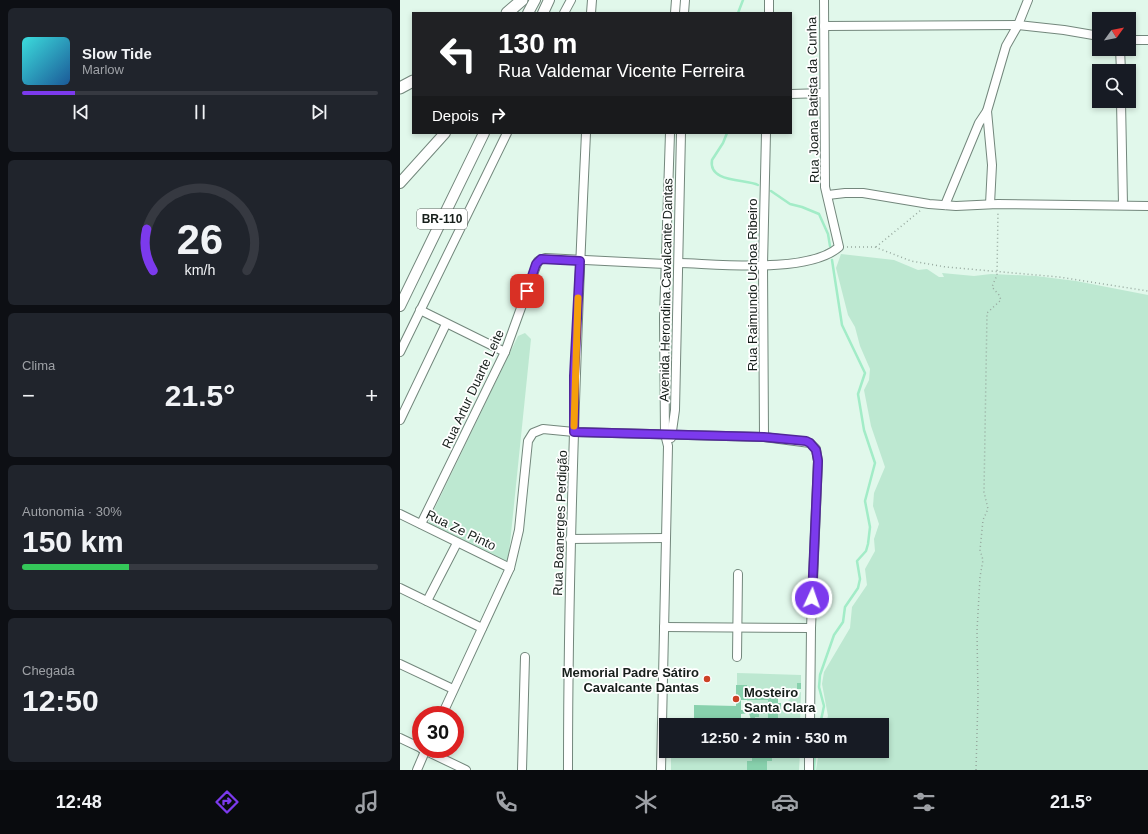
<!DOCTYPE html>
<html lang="pt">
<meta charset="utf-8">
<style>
body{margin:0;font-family:Arial,sans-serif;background:#20242c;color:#f1f3f6;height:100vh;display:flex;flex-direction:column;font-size:15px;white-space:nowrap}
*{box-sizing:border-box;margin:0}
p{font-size:13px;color:#9ea1a6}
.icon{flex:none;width:22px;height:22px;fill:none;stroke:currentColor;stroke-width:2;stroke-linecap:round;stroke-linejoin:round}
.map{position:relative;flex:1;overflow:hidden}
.details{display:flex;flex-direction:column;gap:8px;padding:8px;background:#0d0f14;width:400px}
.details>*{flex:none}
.hud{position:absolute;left:12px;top:12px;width:380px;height:122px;border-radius:0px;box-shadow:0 2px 6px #0003;background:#202124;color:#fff;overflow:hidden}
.needle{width:26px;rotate:57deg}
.tools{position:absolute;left:692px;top:12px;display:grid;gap:8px}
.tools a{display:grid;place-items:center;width:44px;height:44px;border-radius:0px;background:#171b24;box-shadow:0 2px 6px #0003;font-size:20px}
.speed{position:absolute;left:12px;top:706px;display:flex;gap:8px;font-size:20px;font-weight:700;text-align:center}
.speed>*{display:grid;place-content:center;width:52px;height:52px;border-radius:50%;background:#171b24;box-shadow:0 2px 6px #0003;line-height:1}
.speed .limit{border:6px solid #d22;background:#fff;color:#111}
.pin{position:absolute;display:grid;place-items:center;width:34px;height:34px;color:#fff;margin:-17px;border-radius:8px;box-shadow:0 2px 6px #0006}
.me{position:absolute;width:44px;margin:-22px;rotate:3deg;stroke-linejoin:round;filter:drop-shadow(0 0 3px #0008)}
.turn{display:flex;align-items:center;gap:14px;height:84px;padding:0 20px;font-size:18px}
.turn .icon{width:52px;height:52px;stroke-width:2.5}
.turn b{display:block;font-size:28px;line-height:34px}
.then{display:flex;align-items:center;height:38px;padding:0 20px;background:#0003;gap:8px;font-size:15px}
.big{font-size:30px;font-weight:700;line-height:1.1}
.details .card{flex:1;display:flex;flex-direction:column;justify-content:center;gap:6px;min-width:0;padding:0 14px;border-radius:6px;background:#20242c}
.details .dial{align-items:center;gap:0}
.dial svg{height:104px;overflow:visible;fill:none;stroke:#363941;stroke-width:7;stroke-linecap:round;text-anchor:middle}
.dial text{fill:#f1f3f6;stroke:none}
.song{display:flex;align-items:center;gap:12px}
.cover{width:48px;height:48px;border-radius:6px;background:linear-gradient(135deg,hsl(180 70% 55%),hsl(210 70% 35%))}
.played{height:4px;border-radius:2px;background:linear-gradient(90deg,#7c3aed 15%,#363941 15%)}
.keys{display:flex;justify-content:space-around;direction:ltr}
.heat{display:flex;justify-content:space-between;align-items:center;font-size:22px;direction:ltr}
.charge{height:6px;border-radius:3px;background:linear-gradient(90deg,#34c759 30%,#363941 0)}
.trip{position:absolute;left:259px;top:718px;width:230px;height:40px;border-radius:0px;background:#171b24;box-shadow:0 2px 6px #0003;font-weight:700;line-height:40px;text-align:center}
.dock{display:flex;height:64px;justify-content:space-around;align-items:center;background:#090b0e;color:#9ea1a6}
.dock .icon{width:28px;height:28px}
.dock .active{color:#7c3aed}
.dock b{font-size:18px;color:#f1f3f6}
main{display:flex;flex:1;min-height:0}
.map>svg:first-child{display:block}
.green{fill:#bde8d1}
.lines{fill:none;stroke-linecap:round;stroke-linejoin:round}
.stream{stroke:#a2ecc7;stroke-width:2.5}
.building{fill:#88d1ad;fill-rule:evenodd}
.minor-casing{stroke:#73877c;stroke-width:10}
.major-casing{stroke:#73877c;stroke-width:12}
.highway-casing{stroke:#73877c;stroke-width:13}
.path{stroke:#96a89e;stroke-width:1.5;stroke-dasharray:1 3;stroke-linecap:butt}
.minor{stroke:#fff;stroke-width:8}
.major{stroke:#fff;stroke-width:10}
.highway{stroke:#fff;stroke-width:11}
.route-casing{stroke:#51269a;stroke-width:10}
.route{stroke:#7c3aed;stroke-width:7}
.slow{stroke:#f59e0b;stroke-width:7}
.poi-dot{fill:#cc4225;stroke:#fff;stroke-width:1.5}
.labels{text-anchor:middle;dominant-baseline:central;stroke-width:3.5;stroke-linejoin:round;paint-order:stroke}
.shield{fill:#fff;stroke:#5c625f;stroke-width:1}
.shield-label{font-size:12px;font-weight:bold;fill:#161e1a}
.street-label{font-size:13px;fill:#161e1a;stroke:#fff}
.poi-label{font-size:13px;font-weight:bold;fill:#161e1a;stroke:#fff;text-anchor:end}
</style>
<main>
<section class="details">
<div class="card">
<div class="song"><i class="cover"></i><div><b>Slow Tide</b><p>Marlow</p></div></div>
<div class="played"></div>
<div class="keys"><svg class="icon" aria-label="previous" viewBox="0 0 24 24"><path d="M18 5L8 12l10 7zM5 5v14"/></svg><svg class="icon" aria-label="pause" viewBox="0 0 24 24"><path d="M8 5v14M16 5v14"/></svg><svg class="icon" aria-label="next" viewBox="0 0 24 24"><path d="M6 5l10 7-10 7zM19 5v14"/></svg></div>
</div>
<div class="card dial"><svg viewBox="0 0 100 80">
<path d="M14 69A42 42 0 1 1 86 69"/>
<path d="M14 69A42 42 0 0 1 9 37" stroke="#7c3aed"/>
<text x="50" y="56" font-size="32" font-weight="700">26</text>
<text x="50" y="72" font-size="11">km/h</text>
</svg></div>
<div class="card"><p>Clima</p>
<div class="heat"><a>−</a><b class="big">21.5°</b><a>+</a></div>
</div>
<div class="card"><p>Autonomia · 30%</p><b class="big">150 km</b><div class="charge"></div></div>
<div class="card"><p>Chegada</p><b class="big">12:50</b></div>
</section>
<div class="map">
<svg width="748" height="770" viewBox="0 0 748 770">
<rect width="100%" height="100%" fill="#e1f8eb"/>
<g class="green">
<path d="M441,254L494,260L518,270L527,269L539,277H544L542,273L574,276L591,274L636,276L676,281L748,295V770H416L419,751H482V725H425L428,716L422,684L424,672L450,628L452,607L467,585L465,569L475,551L474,539L479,524L473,506L474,493L485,467L471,426L464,390L469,380L470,369L460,346L455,327L448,315L436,268Z"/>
<path d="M125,333L131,339L108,563L29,524L30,518L118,336Z"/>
<path d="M337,673L401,675V683H397V689L347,690V685H337Z"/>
<path d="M401,692L400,725H378V711L383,710C386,701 392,696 401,692Z"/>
<path d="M347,700H368V710H359V706L349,707V710H347Z"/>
<path d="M359,714H368V720H355V717L359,716Z"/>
<path d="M271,751L352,752V761L347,770H271Z"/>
<path d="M378,751H391V753L400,754L399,770H367V761H372V758Z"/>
</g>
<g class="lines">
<g class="stream">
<path d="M338,13L343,0"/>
<path d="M327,133L323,143L312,160C308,183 346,179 358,185"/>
<path d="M371,191L390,204L402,207L419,214L428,234L430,246"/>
<path d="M420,725L424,706L419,687L420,675L434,635L443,622L445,607L458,588L460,579L457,561L466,551L468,544L470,527L465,501L475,463L464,430L458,394L465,373L442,325L432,260"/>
<path d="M414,770L415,751"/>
</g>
</g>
<g class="building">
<rect x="397" y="683" width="4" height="6"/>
<path d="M336,685H347V690H378V703H381V711H378V725H346V720H351L349,713L341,714V725H294V705L336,706ZM341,700H368V710H359V706L348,707L349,710H341ZM359,714H368V720H355V717H359Z"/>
<path d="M352,751H378V758H372V761H367V770H347V761H352Z"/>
<path d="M391,751H400V754L391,753Z"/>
</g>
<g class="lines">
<g class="minor-casing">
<g id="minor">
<path d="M164,13L171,0"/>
<path d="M191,13L192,0"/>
<path d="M275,13L276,0"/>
<path d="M284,13L285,0"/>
<path d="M369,13V0"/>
<path d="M424,26L618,25L664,30L699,36"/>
<path d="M729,40H748"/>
<path d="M720,49L721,71"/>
<path d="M391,94L424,93"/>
<path d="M721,101L723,205"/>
<path d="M428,195L445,193H463L529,204L556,206L598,204L748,206"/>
<path d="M590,204L592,165L587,111L606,46L618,25L628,0"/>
<path d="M545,205L579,123L587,111"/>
<path d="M279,263C319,264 408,274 439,247L425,187L424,0"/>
<path d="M20,310L105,352"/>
<path d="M0,352L107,133"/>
<path d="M0,420L46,324"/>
<path d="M364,437L363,265L366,133"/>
<path d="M271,438L275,410L281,133"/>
<path d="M0,514L110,568"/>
<path d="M21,524L105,352L138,261L145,258L265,264"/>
<path d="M170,539L265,538"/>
<path d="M0,588L82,628"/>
<path d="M27,601L57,543"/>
<path d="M264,627L411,628"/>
<path d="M337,657L338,574"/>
<path d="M0,664L53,689"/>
<path d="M42,715L110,568L119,530L128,441L133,433L143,429L174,432L364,437L410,443L416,449L418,461L411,628L410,725"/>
<path d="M0,738L21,748"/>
<path d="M22,749L66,770"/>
<path d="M17,770L26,749"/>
<path d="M122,770L125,657"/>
<path d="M168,770C168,557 176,345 186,133"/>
<path d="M261,770L268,446L265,434L264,318L270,133"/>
<path d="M409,770V751"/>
</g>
</g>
<g class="major-casing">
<g id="major">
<path d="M128,13L135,0"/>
<path d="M143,13L149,0"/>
<path d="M0,183L45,133"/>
<path d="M0,306L84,133"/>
</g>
</g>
<g class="highway-casing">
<g id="highway">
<path d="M107,13L122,0"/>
<path d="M0,88L13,81"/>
</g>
</g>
<g class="path">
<path d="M447,247H475L511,261L546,267L659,277L748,291"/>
<path d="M476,247L521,210"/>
<path d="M576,770L578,697L577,631L580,577L583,560L580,550L583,520L588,509L584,492L587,313L601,300L599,295L592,287L597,275L598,211"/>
</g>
<use href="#minor" class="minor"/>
<use href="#major" class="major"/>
<use href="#highway" class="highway"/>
</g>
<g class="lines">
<g class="route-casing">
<path id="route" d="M127,291L136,264L141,259L180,261L174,376V432L364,437L406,441L410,443L416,450L418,461L412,598"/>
</g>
<use href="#route" class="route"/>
<path class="slow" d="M174,426L178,298"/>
</g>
<g class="poi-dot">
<circle cx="307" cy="679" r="4"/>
<circle cx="336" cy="699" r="4"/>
</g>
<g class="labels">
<rect class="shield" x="17" y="209" width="50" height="20" rx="3"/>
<g class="shield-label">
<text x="42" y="219">BR-110</text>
</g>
<g class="street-label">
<text transform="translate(413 100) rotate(-91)">Rua Joana Batista da Cunha</text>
<text transform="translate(352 285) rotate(-90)">Rua Raimundo Uchoa Ribeiro</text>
<text transform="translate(266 290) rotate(-89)">Avenida Herondina Cavalcante Dantas</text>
<text transform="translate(73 389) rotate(-65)">Rua Artur Duarte Leite</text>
<text transform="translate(160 523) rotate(-88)">Rua Boanerges Perdigão</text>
<text transform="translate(61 530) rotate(26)">Rua Ze Pinto</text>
</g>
<g class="poi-label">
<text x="299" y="672">Memorial Padre Sátiro<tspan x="299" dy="15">Cavalcante Dantas</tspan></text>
<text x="344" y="692" text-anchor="start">Mosteiro<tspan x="344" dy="15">Santa Clara</tspan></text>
</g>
</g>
</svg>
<div class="tools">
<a><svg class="needle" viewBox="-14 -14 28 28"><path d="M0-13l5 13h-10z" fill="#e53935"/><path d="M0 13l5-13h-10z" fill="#9ea1a6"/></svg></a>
<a><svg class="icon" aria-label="search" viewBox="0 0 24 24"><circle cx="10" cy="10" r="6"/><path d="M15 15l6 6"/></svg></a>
</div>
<div class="speed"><div class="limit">30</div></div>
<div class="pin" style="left:127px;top:291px;background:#d93025"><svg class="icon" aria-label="arrive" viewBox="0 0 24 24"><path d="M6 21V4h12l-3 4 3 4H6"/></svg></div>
<svg class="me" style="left:412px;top:598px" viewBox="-20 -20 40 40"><circle r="17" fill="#7c3aed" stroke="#fff" stroke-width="3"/><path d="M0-11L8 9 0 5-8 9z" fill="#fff"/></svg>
<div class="trip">12:50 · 2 min · 530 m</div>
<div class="hud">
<div class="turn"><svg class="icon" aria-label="left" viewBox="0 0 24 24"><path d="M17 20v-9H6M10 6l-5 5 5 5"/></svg><div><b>130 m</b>Rua Valdemar Vicente Ferreira</div></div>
<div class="then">Depois<svg class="icon" aria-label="right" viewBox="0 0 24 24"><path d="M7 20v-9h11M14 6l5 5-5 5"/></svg></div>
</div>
</div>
</main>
<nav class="dock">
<b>12:48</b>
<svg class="icon active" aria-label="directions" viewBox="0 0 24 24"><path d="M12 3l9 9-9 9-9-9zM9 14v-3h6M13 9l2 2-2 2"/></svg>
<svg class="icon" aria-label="music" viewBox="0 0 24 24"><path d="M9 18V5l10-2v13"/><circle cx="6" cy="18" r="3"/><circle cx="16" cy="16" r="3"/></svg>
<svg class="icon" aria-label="phone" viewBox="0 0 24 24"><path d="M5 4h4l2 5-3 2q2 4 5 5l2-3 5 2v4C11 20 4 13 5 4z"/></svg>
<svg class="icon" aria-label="climate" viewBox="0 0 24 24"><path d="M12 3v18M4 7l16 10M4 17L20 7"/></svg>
<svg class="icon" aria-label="car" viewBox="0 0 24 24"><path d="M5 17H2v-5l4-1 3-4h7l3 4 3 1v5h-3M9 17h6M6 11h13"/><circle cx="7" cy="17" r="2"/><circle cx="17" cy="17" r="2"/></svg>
<svg class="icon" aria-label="filters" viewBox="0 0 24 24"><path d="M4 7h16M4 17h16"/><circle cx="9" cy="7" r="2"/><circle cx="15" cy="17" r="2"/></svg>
<b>21.5°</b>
</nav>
